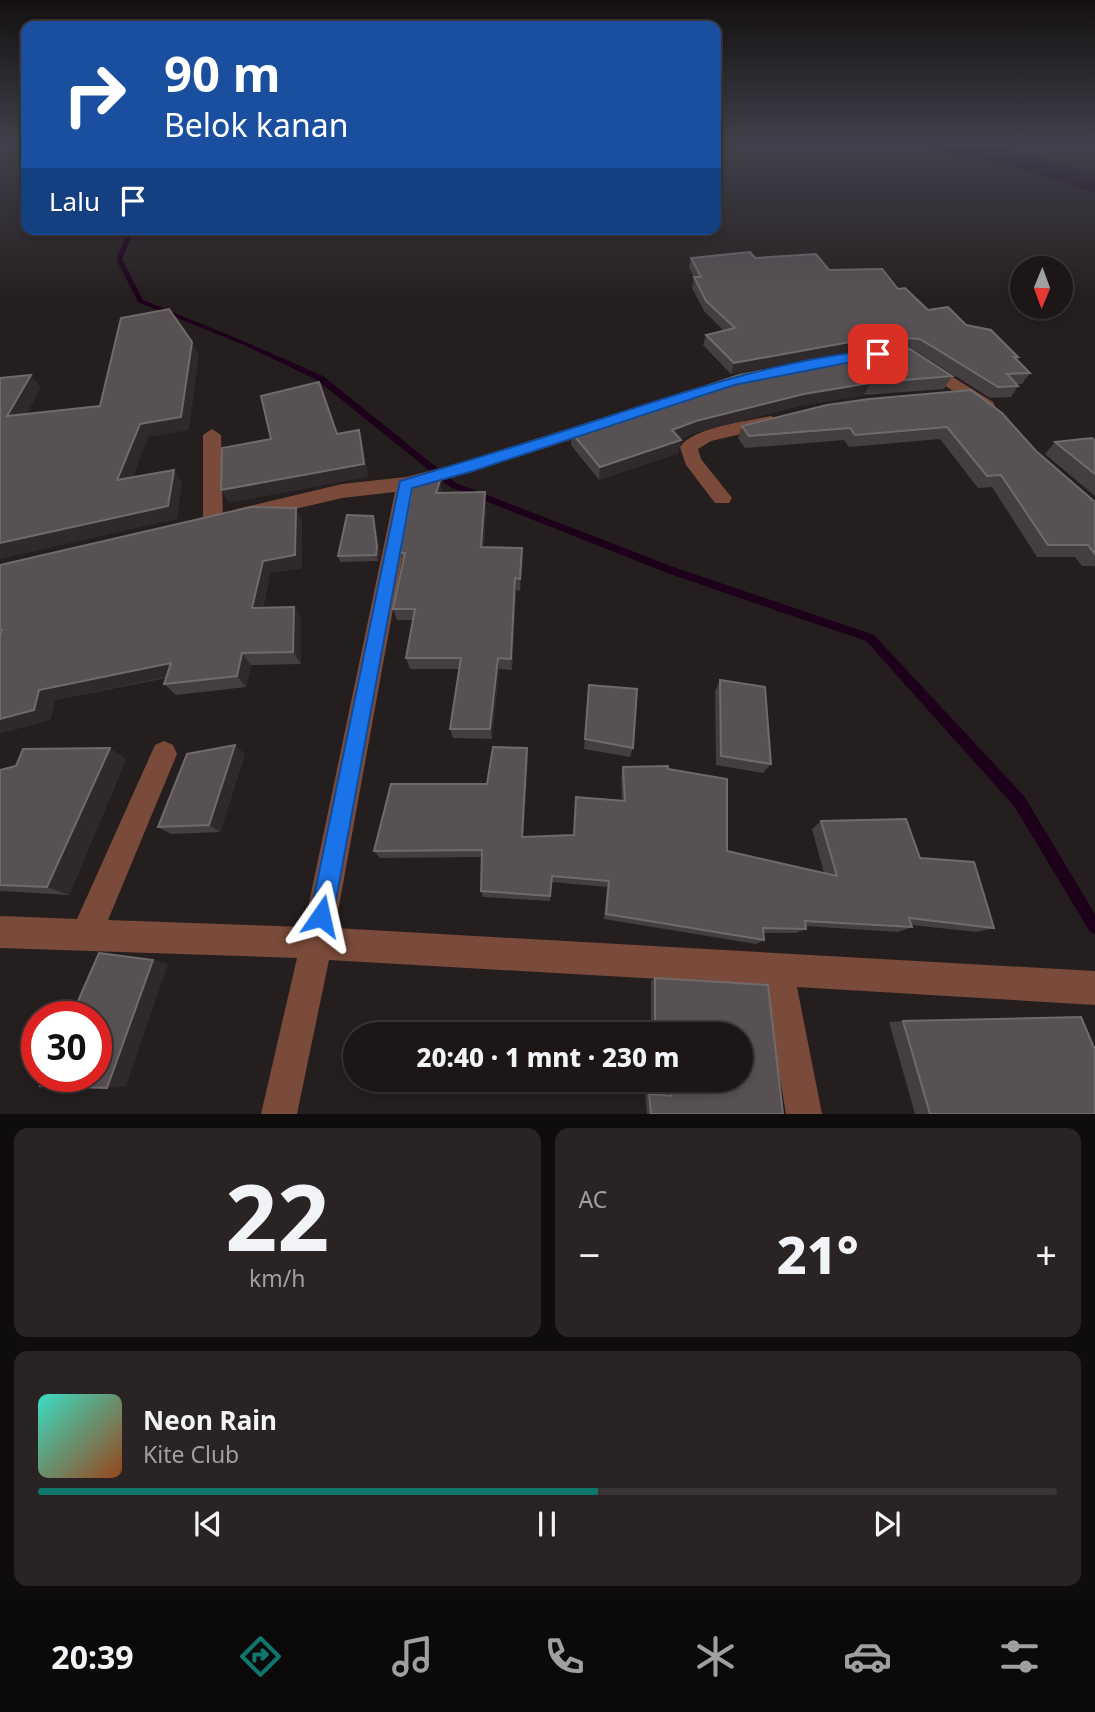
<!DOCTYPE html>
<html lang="id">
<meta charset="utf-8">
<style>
body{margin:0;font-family:"Noto Sans",sans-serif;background:#292323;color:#f1f3f6;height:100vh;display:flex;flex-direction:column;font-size:26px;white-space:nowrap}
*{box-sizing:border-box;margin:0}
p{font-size:23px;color:#a09fa1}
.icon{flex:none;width:38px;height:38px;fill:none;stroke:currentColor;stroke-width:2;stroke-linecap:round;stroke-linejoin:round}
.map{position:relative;height:1114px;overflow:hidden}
.drawer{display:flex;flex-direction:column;gap:14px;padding:14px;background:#0f0c0c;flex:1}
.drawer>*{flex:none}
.guide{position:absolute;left:21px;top:21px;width:700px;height:214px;border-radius:14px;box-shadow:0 4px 10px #0003,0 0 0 2px #3a3535;background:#1a4fa0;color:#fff;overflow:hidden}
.needle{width:46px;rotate:181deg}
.fabs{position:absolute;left:1010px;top:256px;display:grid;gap:14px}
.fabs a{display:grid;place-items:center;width:63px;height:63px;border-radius:50%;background:#1c1616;box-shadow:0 4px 10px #0003,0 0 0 2px #3a3535;font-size:35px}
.speed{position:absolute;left:21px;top:1001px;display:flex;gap:14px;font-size:35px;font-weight:700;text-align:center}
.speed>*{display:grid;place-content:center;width:91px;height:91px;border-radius:50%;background:#1c1616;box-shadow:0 4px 10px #0003,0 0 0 2px #3a3535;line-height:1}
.speed .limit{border:10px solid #d22;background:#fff;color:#111}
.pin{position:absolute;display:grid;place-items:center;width:60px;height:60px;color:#fff;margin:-30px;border-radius:14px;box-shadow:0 4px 10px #0006}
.me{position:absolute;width:77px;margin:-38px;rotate:11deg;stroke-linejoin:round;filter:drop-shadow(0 0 5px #0008)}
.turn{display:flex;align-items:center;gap:24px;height:147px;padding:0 28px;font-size:32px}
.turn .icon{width:91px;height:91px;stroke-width:2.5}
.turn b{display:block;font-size:49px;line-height:60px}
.then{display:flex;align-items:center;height:66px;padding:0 28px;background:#0003;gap:14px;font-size:26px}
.big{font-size:52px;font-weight:800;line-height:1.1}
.drawer .tile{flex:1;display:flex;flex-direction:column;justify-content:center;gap:10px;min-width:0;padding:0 24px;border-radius:14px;background:#292323}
.drawer .dial{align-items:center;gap:0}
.dial b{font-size:91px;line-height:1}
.song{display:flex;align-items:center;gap:21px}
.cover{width:84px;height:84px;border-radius:10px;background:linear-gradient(135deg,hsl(170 70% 55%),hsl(20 70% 35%))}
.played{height:7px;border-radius:4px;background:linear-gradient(90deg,#0f766e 55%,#3a3535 55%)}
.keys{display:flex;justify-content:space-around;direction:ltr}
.heat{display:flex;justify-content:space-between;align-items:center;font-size:38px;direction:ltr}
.drawer .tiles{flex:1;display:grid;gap:14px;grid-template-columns:1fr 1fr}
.tile:last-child{grid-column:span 2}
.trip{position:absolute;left:343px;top:1022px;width:410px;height:70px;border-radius:35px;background:#1c1616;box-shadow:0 4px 10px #0003,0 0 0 2px #3a3535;font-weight:800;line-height:70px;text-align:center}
.tabs{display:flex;height:112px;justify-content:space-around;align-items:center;background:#0b0909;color:#a09fa1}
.tabs .icon{width:49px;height:49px}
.tabs .selected{color:#0f766e}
.tabs b{font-size:32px;color:#f1f3f6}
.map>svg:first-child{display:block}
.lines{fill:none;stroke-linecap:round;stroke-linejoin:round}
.stream{fill:#1d001a;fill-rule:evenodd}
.river{fill:#1d001a;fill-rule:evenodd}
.minor{fill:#7a4a3a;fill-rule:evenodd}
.wall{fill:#443e40}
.shaded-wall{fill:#30292b}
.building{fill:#575153;stroke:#706a6b;stroke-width:2}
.route{fill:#1a73e8;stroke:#114b97;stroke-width:2}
</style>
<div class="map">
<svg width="1095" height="1114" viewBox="0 0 1095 1114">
<rect width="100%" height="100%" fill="#251e1e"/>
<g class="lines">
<path class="stream" d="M129,229H135L122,259L143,300L248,343L323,376L456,483L676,568L874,635L1024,796L1095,914V934L1090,932L1014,806L866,641L670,574L450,487L317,380L244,345L138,302L116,259Z"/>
<path class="river" d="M928,144C989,140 1037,157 1095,175V193L1004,164L932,150Z"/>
<g class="minor">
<path d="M927,361L993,402L995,406L993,410H981L921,369L919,366Z"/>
<path d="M702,386L708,387L710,391L708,395L475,471L415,488L335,928L1095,971V1005L797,987L822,1114H786L764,985L329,960L297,1114H261L297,958L0,948V916L77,919L155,745L164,741L173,745L177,754L108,920L304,927L395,492L342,498L244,521L237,519L234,514L237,509L342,484L406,477L463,462Z"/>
<path d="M770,416L776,418L779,422L776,426L711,441L698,449L701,459L732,498L729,503H715L686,465L680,447C694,427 746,422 770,416Z"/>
<path d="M212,429L221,435L223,521L220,526L213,528L206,526L203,521V435Z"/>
</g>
</g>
<g class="wall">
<path d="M691,258H755L829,270L898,289L928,310L966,325L1018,357L1017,359L1030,373L1022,384H1017L1018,386L1011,397L990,398L914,350L910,349L952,376L944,389L864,395L799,406L693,433L680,439L681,440L678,453L599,480L571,445L572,433L676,402L677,396L699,392L700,388L909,349L878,346L731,374L703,345L706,335L724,331L704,311L692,288L694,277L689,268Z"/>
<path d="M869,399L1036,451L1095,502V567L1094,566H1082L1075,557H1037L992,487L978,488L940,439L849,447L844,440L745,448L738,438L742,426Z"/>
<path d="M1095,441V496L1045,454L1055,442Z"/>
<path d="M485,492L486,505L484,547L522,548L523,561L520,591L516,590L512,670L499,669L492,739L453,738L450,729L459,669H410L406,658L413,620H397L393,609L403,563L400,553L442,493Z"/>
<path d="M302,521V568L270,573L263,608L294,607L301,619V664L251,665L246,687L176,695L164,684L166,678L55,700L50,720L0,733V565Z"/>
<path d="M375,522L380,553L378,561L340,562L338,556Z"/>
<path d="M720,680L771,764L763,773L716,765L715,691Z"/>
<path d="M588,696L633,748L630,757L584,749Z"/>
<path d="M245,754L220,832L171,834L158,827Z"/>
<path d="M528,757L523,837L574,835L622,800L621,777L623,767L668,769L727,851L824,873L812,829L821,821L920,858L994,928L977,932L911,925L912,927L898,932L805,926L806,929L796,933H763L764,940L756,944L604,919L607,887L551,882L550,901L483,897L481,891V857L380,858L374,851L487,784Z"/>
<path d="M126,759L69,895L0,891V770Z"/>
<path d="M655,978L768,985L783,1114H647L645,1092L666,1094V1080H740V1034H659L651,1032V981Z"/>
<path d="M903,1021L1095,1114H915L889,1022Z"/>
</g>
<g class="shaded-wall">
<path d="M883,336L878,346L731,374L734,363Z"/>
<path d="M192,342L199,355L189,430L148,437L127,493L117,480L140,424Z"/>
<path d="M31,375L41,388L18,430L7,416Z"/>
<path d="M870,383L864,395L799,406L693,433L669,443L672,430L696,421L804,394Z"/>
<path d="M359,430L363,443L368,477L229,503L221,490Z"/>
<path d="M681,440L678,453L599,480L600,467Z"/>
<path d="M174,470L182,483L177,519L0,559V543Z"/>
<path d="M440,481L442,493H436Z"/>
<path d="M485,492L486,505L483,560L481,547Z"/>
<path d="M296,508L302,521V568L270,573L260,620L252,608L263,561Z"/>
<path d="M373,516L375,522L380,553L378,561L376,555Z"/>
<path d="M522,548L523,561L520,591V579Z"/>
<path d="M515,578L516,590L512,670L511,659Z"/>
<path d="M294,607L301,619V664L293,652Z"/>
<path d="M242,653L251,665L246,687L237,676Z"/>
<path d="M498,658L499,669L492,739L490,729Z"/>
<path d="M171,663L181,674L55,700L50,720L0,733V719L39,690Z"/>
<path d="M235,745L245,754L220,832L209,825Z"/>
<path d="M110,748L126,759L69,895L47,887Z"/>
<path d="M527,748L528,757L523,844L522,837Z"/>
<path d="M153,960L168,964L126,1086L107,1088Z"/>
</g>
<g class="building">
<path d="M750,252L755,258L816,254L829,270L882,269L898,289L905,288L928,310L948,307L966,325L991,330L1018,357H1014L1030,373L1007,374L1018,386L998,387L920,339L883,336L734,363L706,335L735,328L706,301L694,277H701L691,258Z"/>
<path d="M169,309L192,342L181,417L140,424L117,480L174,470L168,506L0,543V378L31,375L7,416L100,406L121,318Z"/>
<path d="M910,349L952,376L870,383L804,394L696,421L672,430L681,440L600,467L572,433L681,401L677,396L702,391L700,388L739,375L862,351Z"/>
<path d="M319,382L337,434L359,430L364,464L221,490L222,448L271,439L261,396Z"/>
<path d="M971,390L1002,413L1036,451L1095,502V554L1088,545H1048L1001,475L987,476L947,427L855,435L850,428L749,436L742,426L827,405L869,399Z"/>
<path d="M1092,438L1095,441V474L1055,442Z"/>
<path d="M414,479L440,481L436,493L485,492L481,547L522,548L520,579L515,578L511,659L498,658L490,729H450L461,658H406L415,609H393L405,553H400Z"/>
<path d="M251,507L296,508L295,555L263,561L252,608L294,607L293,652L242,653L237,676L164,684L171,663L39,690L34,710L0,719V635L2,630H0V565Z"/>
<path d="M347,515L373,516L377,547L376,555L338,556Z"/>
<path d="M720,680L765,687L771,764L721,756Z"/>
<path d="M589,685L637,689L633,748L585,739Z"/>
<path d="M235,745L209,825L158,827L187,754Z"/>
<path d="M493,747L527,748L522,837L574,835L576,797L625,801L623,767L668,766V769L727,779V851L837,876L821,821L906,819L920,858L974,862L994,928L909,918L912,927L805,921L806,929L763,928L764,940L606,914L609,881L552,876L550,896L481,891L482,850L374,851L391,784H487Z"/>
<path d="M110,748L47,887L0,885V770L16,766L23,749Z"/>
<path d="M99,953L153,960L107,1088L40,1086L44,1076H96V1017H71Z"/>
<path d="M655,978L768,985L783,1114H651L649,1094L671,1096V1080H740V1034H666L655,1032Z"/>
<path d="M1081,1017L1095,1050V1114H930L903,1021Z"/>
</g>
<linearGradient id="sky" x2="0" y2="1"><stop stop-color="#141010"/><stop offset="0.48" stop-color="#40414c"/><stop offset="1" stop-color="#40414c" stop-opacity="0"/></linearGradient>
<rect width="1095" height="300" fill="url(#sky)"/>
<path class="route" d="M878,350L882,351V356L734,385L473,471L412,488L333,916L330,925L321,928L313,925L310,916L400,481C474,459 547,437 619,413C703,386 789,358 878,350Z"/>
</svg>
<div class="fabs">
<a><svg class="needle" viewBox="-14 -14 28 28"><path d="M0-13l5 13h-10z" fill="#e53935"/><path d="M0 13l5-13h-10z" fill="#a09fa1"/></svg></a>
</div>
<div class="speed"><div class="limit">30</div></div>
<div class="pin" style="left:878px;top:354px;background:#d93025"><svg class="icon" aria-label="arrive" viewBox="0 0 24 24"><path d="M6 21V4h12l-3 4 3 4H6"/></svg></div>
<svg class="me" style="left:321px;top:916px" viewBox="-20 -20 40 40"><path d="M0-17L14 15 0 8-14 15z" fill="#1a73e8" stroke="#fff" stroke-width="4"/></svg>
<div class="trip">20:40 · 1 mnt · 230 m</div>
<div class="guide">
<div class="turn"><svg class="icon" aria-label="right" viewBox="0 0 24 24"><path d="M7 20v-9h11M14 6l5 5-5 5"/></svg><div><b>90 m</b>Belok kanan</div></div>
<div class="then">Lalu<svg class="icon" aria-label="arrive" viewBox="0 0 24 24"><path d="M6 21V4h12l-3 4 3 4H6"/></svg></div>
</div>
</div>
<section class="drawer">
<div class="tiles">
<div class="tile dial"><b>22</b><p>km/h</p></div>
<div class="tile"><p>AC</p>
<div class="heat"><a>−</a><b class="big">21°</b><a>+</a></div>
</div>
<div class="tile">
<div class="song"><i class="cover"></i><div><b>Neon Rain</b><p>Kite Club</p></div></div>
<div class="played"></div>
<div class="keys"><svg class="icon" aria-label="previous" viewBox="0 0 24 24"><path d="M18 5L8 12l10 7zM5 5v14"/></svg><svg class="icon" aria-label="pause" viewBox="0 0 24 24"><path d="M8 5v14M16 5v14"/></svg><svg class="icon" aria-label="next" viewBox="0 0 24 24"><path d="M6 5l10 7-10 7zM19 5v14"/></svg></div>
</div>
</div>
</section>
<nav class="tabs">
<b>20:39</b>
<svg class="icon selected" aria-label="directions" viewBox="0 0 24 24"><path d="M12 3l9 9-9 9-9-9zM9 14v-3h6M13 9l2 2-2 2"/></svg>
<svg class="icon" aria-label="music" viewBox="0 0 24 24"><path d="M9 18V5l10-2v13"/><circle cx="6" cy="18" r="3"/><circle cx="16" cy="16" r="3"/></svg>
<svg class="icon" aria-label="phone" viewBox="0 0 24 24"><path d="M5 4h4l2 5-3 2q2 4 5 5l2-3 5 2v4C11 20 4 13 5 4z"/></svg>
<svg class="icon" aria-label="climate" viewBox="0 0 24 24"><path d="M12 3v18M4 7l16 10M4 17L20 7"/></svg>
<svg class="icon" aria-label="car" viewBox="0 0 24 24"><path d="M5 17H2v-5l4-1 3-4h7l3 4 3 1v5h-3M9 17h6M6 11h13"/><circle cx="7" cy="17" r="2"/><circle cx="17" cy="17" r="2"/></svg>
<svg class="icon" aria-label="filters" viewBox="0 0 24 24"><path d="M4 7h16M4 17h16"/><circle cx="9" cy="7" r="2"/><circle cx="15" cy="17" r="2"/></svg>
</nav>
